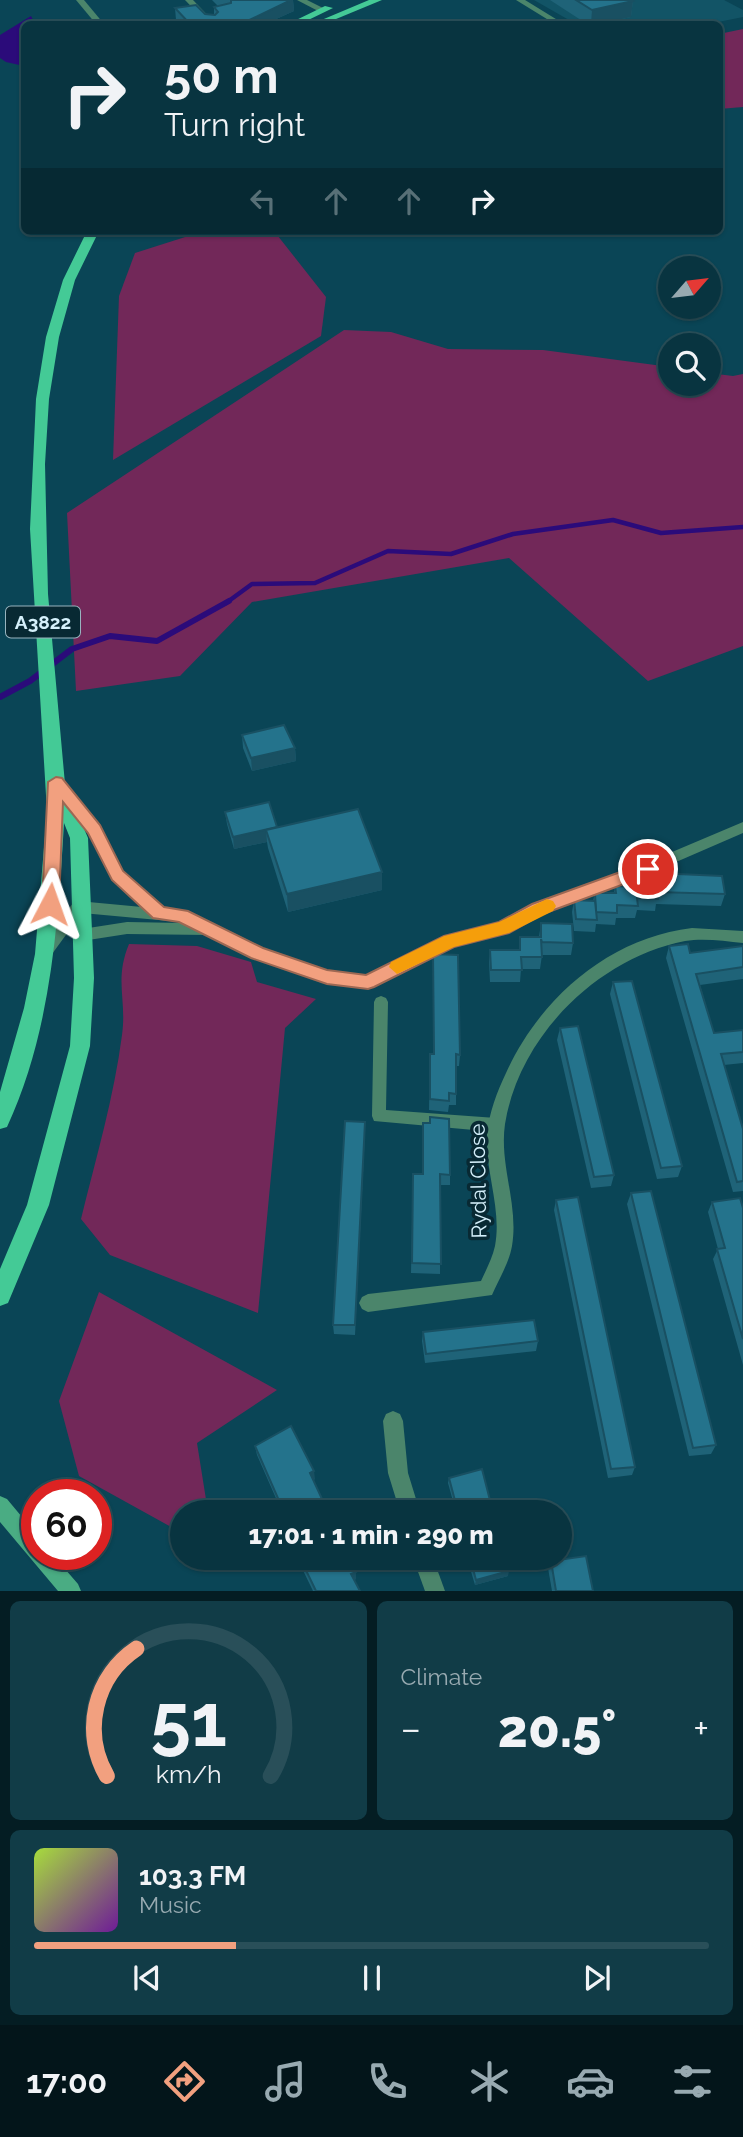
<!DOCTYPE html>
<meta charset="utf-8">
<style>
body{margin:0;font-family:Raleway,sans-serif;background:#113c47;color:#f1f3f6;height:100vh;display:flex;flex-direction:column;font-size:26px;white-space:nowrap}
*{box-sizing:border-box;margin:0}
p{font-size:23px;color:#98aab1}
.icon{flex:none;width:38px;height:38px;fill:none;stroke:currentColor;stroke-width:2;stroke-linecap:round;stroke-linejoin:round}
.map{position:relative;height:1591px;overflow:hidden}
.sheet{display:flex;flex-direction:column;gap:10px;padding:10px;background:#041d23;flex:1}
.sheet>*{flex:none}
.top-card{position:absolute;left:21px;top:21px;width:702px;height:214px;border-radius:10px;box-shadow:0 2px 5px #0004,0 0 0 2px #294f59;background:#083440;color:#f1f3f6;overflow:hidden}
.needle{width:46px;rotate:62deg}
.buttons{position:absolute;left:658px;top:256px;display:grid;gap:14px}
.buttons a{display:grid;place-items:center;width:63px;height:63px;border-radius:50%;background:#083440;box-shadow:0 2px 5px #0004,0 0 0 2px #294f59;font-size:35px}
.speed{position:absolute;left:21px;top:1479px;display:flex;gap:14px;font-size:35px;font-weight:700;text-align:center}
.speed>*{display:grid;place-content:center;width:91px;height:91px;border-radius:50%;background:#083440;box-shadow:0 2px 5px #0004,0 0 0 2px #294f59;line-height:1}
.speed .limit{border:10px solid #d22;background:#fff;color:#111}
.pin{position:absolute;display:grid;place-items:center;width:60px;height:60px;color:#fff;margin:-30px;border:4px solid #fff;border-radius:50%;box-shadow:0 2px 7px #0007}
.me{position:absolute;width:77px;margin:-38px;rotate:4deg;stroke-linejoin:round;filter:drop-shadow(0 0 5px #0008)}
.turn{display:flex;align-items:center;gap:24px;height:147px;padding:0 28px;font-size:32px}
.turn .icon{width:91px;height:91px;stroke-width:2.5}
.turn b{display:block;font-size:49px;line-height:60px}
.lanes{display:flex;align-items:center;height:66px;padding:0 28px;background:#0003;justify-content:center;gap:35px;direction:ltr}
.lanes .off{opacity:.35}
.big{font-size:52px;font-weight:800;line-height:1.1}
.sheet .widget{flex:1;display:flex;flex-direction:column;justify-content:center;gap:10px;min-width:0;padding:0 24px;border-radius:10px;background:#113c47}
.sheet .dial{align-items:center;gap:0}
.dial svg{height:182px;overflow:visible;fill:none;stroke:#294f59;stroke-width:7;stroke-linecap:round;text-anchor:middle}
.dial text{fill:#f1f3f6;stroke:none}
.song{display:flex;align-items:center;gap:21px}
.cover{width:84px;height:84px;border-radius:10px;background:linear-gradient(135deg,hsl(80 70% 55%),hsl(280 70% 35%))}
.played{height:7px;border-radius:4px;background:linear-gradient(90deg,#f2a07f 30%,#294f59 30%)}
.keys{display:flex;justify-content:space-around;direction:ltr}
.heat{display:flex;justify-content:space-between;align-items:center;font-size:38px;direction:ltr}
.sheet .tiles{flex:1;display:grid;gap:10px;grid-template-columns:1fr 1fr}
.widget:last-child{grid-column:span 2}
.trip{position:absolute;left:170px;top:1500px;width:402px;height:70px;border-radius:35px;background:#083440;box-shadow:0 2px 5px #0004,0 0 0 2px #294f59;font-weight:800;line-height:70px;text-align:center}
.dock{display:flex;height:112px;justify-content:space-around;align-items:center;background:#03151a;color:#98aab1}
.dock .icon{width:49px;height:49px}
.dock .current{color:#f2a07f}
.dock b{font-size:32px;color:#f1f3f6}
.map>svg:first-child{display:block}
.built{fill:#125466}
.green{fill:#722859}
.water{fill:#2b0b7a}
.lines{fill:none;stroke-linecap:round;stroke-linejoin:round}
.stream-far1{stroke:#2b0b7a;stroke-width:4.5}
.stream{stroke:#2b0b7a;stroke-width:6}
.service{fill:#4b856b;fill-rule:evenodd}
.minor{fill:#4b856b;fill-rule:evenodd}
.secondary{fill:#4aac83;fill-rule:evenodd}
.primary{fill:#44ca96;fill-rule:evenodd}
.wall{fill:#1f6378}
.shaded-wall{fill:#195062}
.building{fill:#24738c;stroke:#195062;stroke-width:2}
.route{fill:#f2a07f;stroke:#9d6853;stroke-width:2}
.slow{fill:#f59e0b}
.labels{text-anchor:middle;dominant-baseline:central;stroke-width:7;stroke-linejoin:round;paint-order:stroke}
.shield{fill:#082933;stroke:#98b4bf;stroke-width:2}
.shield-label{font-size:19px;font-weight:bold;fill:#d5f0fb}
.street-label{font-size:21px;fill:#d5f0fb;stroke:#082933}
</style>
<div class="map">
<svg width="743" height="1591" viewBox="0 0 743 1591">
<rect width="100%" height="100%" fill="#0a4556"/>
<path class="built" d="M534,0H724L743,10V17L708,24H576Z"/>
<g class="green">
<path d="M743,29V107L719,109V34Z"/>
<path d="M204,231H274L326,297L321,336L113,460L119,296L135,253Z"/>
<path d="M344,330L391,332L448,349L543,350L670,367V383H709V373L733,376L743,374V646L648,681L509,558L252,602L180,676L76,691L67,513Z"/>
<path d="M129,944L197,946L251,962L257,982L316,999L285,1028L258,1313L110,1255L81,1219C96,1158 114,1097 122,1035C127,1000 114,980 129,944Z"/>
<path d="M99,1292L277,1390L197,1443L208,1512H182V1533L79,1476L59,1401Z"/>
</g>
<path class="water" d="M31,16L35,24H24V66L6,62L0,58V35Z"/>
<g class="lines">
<path class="stream-far1" d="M226,603L252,584L315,583L388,551L451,554L513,534L613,520L661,533L743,527"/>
<path class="stream" d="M0,697L30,681L72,649L110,636L157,641L229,601"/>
<path class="service" d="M381,996L386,998L388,1002L386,1110L496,1118L501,1120L503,1125L501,1130L496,1132L374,1121L372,1116L374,1002L376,998Z"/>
<g class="minor">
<path d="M76,0H84L104,24H96Z"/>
<path d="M185,0H193L216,24H208Z"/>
<path d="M297,0H307L327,10L320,12Z"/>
<path d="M516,0H525L564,24H555Z"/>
<path d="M61,784L66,785L100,825L122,871L164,908L187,912L262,949L327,971L367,975L445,937L499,923L533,904L620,874L743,822V833L630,882L543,912L508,932L453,946L368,988L327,983L252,957L207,935L127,934L82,941L77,939L74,935L77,931L82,929L127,922L183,923L180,922L82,913L52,954L47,956L42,954L39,950L42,946L73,903L78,901L142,907L112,879L89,832L54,789Z"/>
<path d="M692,928L743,931V943C724,941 704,938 685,941C598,958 519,1036 505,1124C499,1165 519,1205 512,1246C509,1263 499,1279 492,1295L368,1312L362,1309L359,1303L362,1297L368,1294L481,1281C486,1270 492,1259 495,1246C502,1209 485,1172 487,1134C489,1113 497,1092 506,1073C540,998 609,938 692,928Z"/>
<path d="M393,1411L400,1414L403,1421L408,1473L420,1512H400L388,1473L383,1421L386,1414Z"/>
<path d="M413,1558H433L445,1591H425Z"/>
</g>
<path class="secondary" d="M0,1496L7,1499L37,1535V1554H52L78,1584L81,1591H58L0,1522Z"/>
<g class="primary">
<path d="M369,0H382L324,24H312Z"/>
<path d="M325,6L333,8L300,24H288Z"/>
<path d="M87,231H99L75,280L59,337L49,399L45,464L48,594L65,784L88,838L94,978L90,1046L49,1205L8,1303L0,1306V1269L27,1205L70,1046L74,978L70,838L64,823C58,925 51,1032 7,1127L0,1129V1092L24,1008L35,954L47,812L30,529L36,399L46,337L63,280Z"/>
</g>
</g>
<g class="wall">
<path d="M212,0H293L294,11L265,24H180L176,20L175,8L214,15V7L218,6Z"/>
<path d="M550,0H631L633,1L631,17L599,24H587Z"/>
<path d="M242,735L295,748L296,761L252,771L243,748Z"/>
<path d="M225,812L277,828L382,872V890L288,912L268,848L267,842L234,849L227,824Z"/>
<path d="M655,873L725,894L721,906L656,904L655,911L637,910L635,918H616L615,925L596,924L595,932L574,931L572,912L574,900L593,901L595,893H614L615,886L634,887L635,879L654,880Z"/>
<path d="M541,923L573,943L571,955H542L540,969H521L520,982H490L489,962L490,950H519L520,937H539Z"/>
<path d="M669,946L690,953L743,946V979L700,985L714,1033L743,1030V1063L724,1065L743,1129V1191L733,1192L666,958Z"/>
<path d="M433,954L460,1055L459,1066H456V1105H449L448,1112L429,1110L430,1054H433Z"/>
<path d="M613,982L682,1166L678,1177L657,1179L610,994Z"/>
<path d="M560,1028L614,1175L611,1186L591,1188L557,1040Z"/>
<path d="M423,1123L450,1175V1185H440V1274L411,1273L413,1174H423Z"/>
<path d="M365,1133L355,1335L334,1334L333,1325Z"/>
<path d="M631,1193L716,1445L711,1454L689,1456L627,1204Z"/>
<path d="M556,1200L635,1467L632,1475L608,1478L554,1210Z"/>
<path d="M712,1202L743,1208V1365L713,1259L718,1249L708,1212Z"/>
<path d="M423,1332L538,1341L536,1351L425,1363L422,1341Z"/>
<path d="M255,1446L315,1479L313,1480L328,1512H282L257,1455Z"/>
<path d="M449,1478L493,1512H456L448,1483Z"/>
<path d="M297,1558H349L356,1572V1579L354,1580L360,1591H313Z"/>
<path d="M467,1558H506L508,1576L475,1585Z"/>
<path d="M551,1561L593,1591H552L548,1568Z"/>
</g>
<g class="shaded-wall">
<path d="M291,0H293L294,11L265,24H241Z"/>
<path d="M633,1L631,17L599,24H591L592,10Z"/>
<path d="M295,748L296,761L252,771L251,758Z"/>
<path d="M277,827L266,830L267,842L234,849L233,837Z"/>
<path d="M382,872V890L288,912L287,894Z"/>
<path d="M365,1122V1133L355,1335V1325Z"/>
<path d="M314,1471L315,1479L311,1482L310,1473Z"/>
<path d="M509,1571L508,1576L475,1585L476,1580Z"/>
<path d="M356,1572V1579L351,1581V1574Z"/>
</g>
<g class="building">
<path d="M231,0H291L241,24H190L175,8L196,5L205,14L215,15L218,12L214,7L231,3Z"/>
<path d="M576,0H631L633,1L592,10Z"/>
<path d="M284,725L295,748L251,758L242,735Z"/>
<path d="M269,802L277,827L233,837L225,812Z"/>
<path d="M358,809L382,872L287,894L266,830Z"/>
<path d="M655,873L722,876L725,894L657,892L658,899L637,898L638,906L617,905V913L596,912L595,893H616L615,886L636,887L637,895L635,879L656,880Z"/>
<path d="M574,900L595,901L597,920L576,919Z"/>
<path d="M541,923L572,924L573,943L542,942L541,939L542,957H521L522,970H491L490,950H520V937H541Z"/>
<path d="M688,944L690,953L743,946V967L696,974L714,1033L743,1030V1052L721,1054L743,1129V1181L737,1182L669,946Z"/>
<path d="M433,954L458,955L460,1055L456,1054V1094L449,1093V1101L430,1099V1054H434Z"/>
<path d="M632,981L682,1166L661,1168L613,982Z"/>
<path d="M578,1026L614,1175L594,1177L560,1028Z"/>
<path d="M430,1117L449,1119L450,1175L440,1174L441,1264L412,1263L413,1174H423V1123H430Z"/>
<path d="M345,1121L365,1122L355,1325H333Z"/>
<path d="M651,1191L716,1445L693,1448L631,1193Z"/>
<path d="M578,1197L635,1467L611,1469L556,1200Z"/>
<path d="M740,1198L743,1208V1339L717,1249L725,1248L712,1202Z"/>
<path d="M534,1320L538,1341L426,1354L423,1332Z"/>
<path d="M291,1426L314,1471L310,1473L328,1512H284L255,1446Z"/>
<path d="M482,1469L493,1512H458L449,1478Z"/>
<path d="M586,1556L593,1591H556L551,1561Z"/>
<path d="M300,1558H349L356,1572L351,1574L360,1591H316Z"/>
<path d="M470,1558H506L509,1571L476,1580Z"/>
</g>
<path class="route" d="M56,777L62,778L100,825L123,871L164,907L188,911L263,948L327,970L366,975L444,936L499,922L532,904L648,862L656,869L654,873L543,914L509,933L454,947L374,987L368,989L327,984L251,958L179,922L153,918L112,880L88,833L63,802L59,904L50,911L44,909L42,904L48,782Z"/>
<path class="slow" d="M547,899L553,901L556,906L553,911L509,933L454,947L397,974L389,967L391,962L444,936L499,922Z"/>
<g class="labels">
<rect class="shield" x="6" y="606.5" width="74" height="31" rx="5"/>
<g class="shield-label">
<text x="43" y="622">A3822</text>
</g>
<g class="street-label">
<text transform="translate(478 1181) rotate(-91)">Rydal Close</text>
</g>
</g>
</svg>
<div class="buttons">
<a><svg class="needle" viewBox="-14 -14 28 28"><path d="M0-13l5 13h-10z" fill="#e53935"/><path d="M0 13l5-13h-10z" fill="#98aab1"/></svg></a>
<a><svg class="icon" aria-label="search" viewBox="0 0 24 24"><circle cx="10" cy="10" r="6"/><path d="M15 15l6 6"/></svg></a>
</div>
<div class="speed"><div class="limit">60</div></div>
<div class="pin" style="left:648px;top:869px;background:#d93025"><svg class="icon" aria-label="arrive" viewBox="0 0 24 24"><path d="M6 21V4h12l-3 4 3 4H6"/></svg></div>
<svg class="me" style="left:50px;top:904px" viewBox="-20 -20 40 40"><path d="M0-17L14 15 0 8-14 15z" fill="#f2a07f" stroke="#fff" stroke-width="4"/></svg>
<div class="trip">17:01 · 1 min · 290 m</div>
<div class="top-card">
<div class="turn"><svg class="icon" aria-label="right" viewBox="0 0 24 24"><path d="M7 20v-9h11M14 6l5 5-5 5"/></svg><div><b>50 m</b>Turn right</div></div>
<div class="lanes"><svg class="icon off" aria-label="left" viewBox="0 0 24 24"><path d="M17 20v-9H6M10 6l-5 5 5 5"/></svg><svg class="icon off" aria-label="ahead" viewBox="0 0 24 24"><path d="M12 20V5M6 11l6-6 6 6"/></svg><svg class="icon off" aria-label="ahead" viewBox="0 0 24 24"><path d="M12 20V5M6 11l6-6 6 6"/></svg><svg class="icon" aria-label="right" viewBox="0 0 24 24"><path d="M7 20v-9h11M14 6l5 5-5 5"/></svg></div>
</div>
</div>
<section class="sheet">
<div class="tiles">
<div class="widget dial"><svg viewBox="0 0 100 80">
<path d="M14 69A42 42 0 1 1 86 69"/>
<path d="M14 69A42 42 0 0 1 27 13" stroke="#f2a07f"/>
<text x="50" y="56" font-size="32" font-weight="700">51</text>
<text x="50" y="72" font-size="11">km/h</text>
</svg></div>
<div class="widget"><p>Climate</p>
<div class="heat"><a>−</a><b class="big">20.5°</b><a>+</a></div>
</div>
<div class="widget">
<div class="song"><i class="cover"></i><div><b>103.3 FM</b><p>Music</p></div></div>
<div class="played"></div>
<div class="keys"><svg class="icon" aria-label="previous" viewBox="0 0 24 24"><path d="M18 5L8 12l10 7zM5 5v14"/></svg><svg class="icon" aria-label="pause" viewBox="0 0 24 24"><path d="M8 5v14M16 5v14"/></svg><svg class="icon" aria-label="next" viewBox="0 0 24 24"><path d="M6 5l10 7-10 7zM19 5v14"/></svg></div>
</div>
</div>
</section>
<nav class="dock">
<b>17:00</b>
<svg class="icon current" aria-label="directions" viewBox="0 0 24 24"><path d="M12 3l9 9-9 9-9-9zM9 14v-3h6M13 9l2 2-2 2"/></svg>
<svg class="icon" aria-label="music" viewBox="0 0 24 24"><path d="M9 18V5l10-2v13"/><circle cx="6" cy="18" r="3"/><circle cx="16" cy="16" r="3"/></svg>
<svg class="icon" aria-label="phone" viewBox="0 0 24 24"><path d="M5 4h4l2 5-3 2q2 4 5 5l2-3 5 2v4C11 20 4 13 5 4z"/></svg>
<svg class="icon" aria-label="climate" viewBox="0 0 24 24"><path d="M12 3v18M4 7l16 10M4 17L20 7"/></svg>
<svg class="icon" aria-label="car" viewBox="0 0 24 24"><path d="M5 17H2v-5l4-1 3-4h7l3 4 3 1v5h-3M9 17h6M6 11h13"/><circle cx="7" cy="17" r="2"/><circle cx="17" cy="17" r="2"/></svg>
<svg class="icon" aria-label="filters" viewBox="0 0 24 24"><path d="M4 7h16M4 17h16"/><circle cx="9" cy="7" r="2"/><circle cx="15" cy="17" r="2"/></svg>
</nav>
